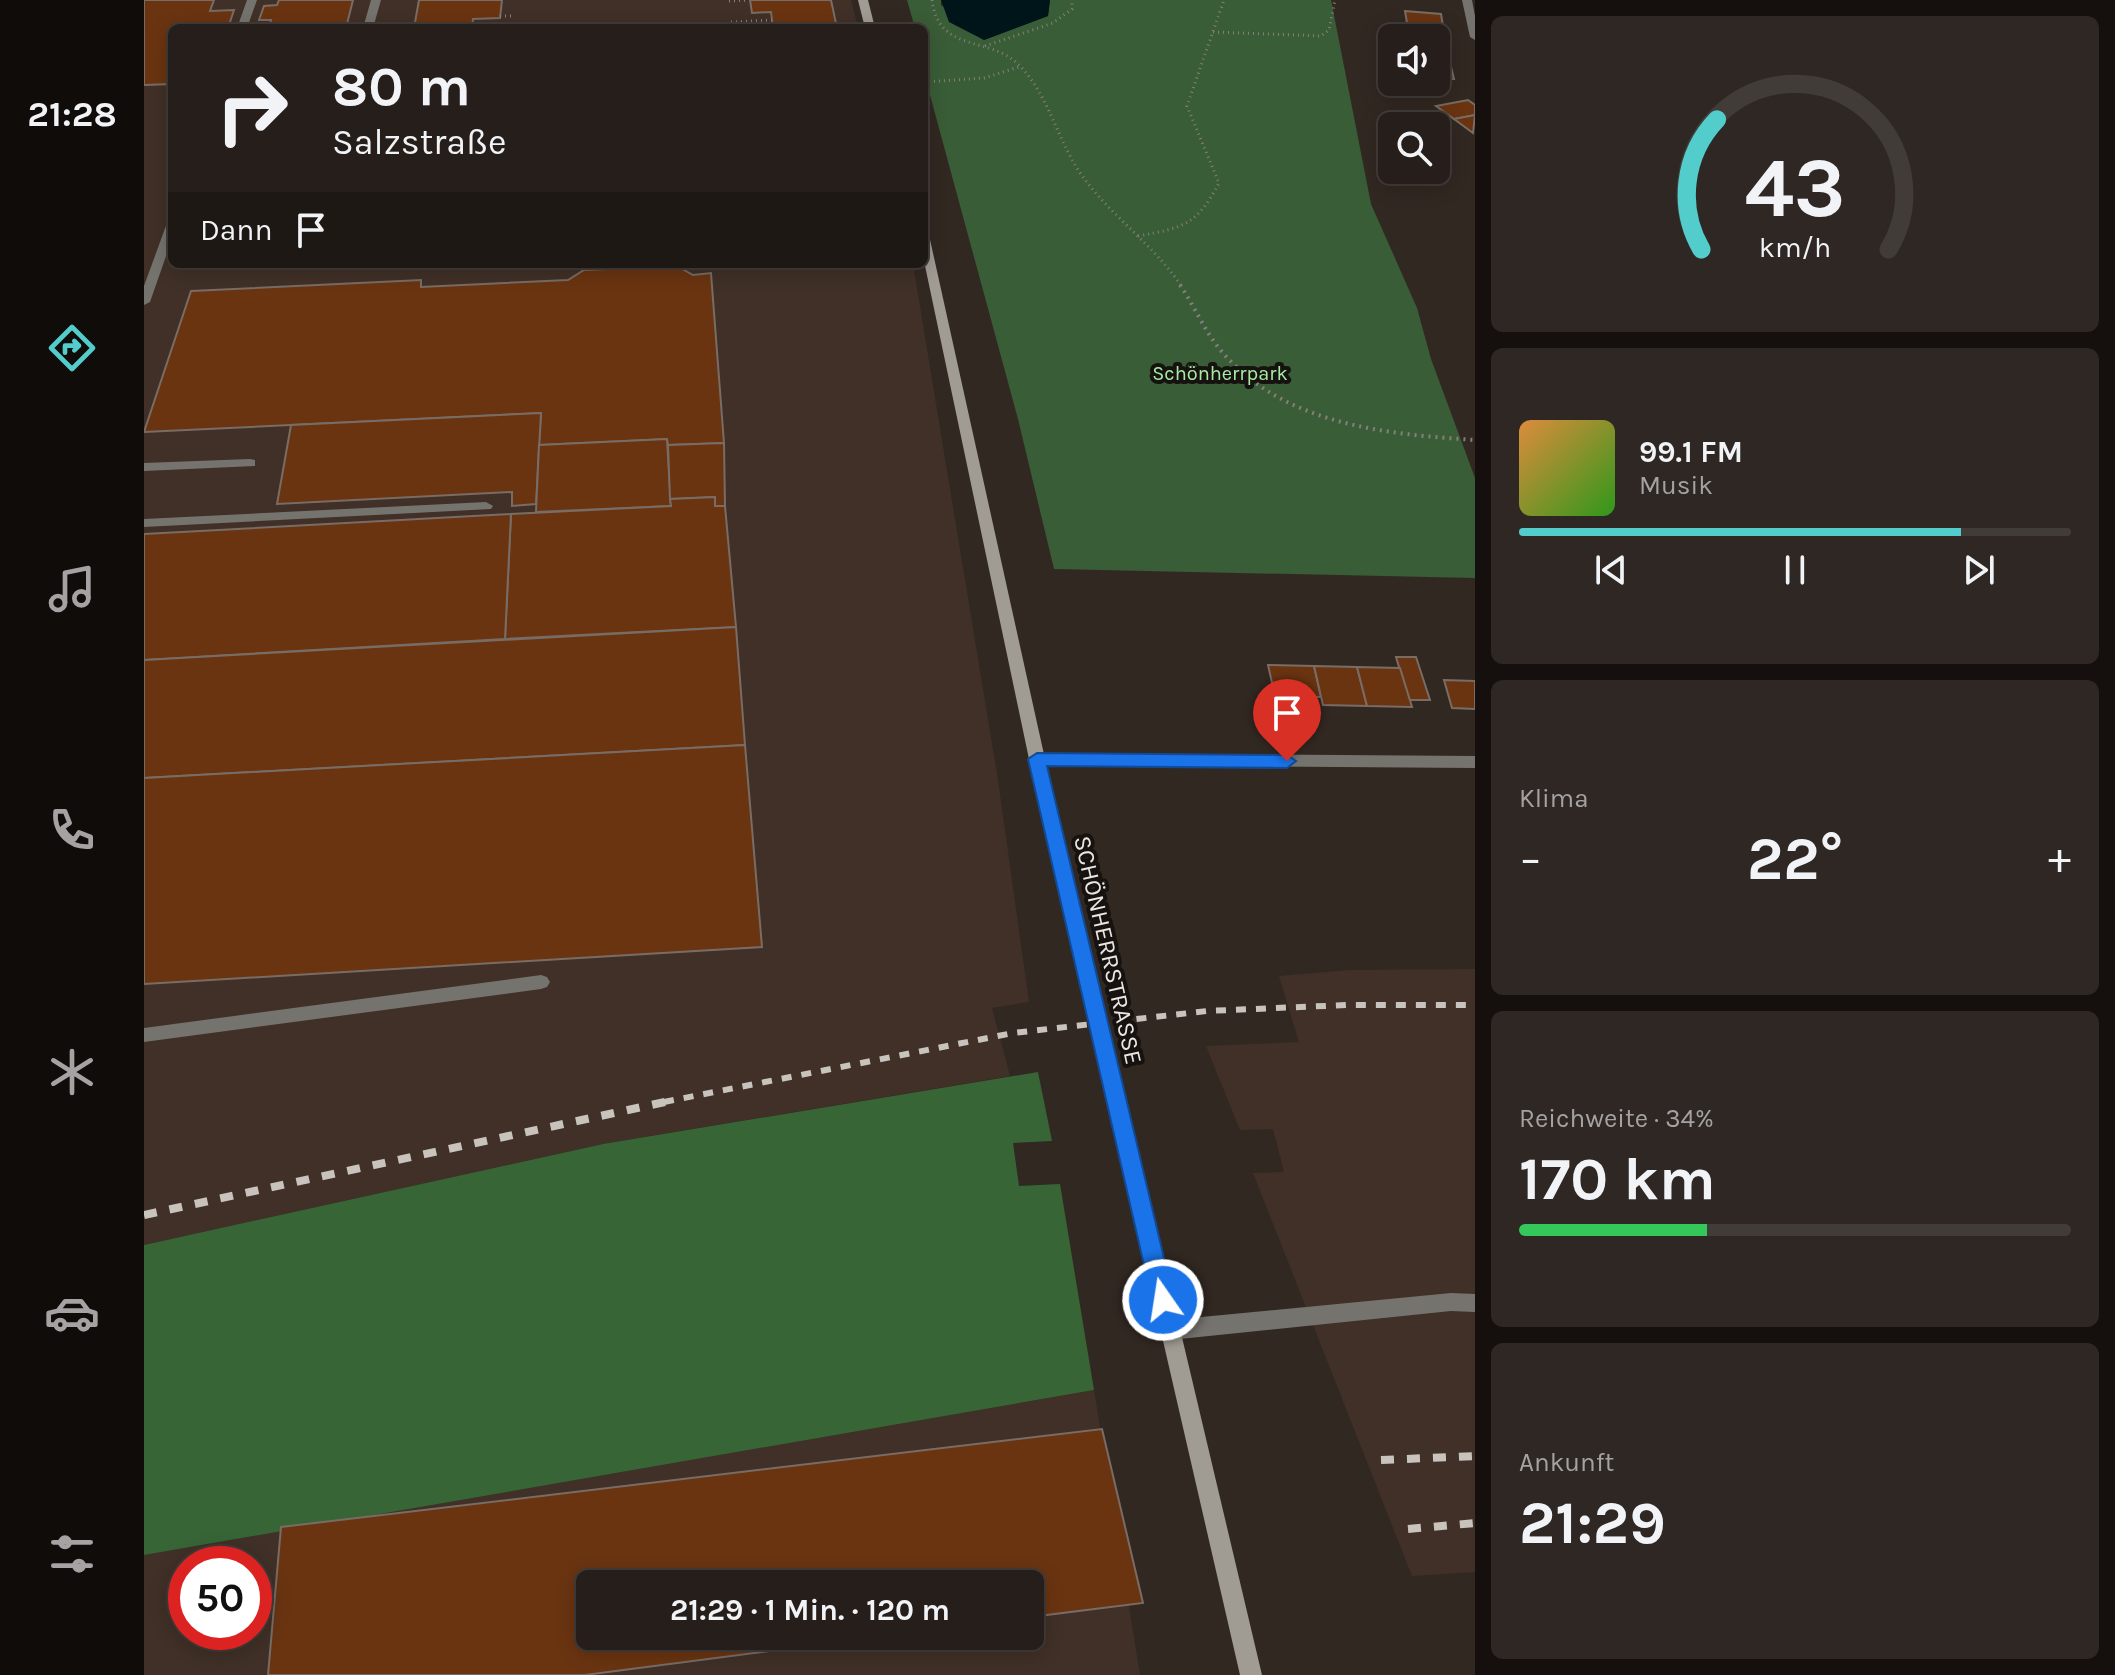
<!DOCTYPE html>
<html lang="de">
<meta charset="utf-8">
<style>
body{margin:0;font-family:Karla,sans-serif;background:#2e2723;color:#f1f3f6;height:100vh;display:flex;flex-direction:column;font-size:30px;white-space:nowrap}
*{box-sizing:border-box;margin:0}
p{font-size:26px;color:#a4a2a2}
.icon{flex:none;width:44px;height:44px;fill:none;stroke:currentColor;stroke-width:2;stroke-linecap:round;stroke-linejoin:round}
.map{position:relative;flex:1;overflow:hidden}
.drawer{display:flex;flex-direction:column;gap:16px;padding:16px;background:#15100e;width:640px}
.drawer>*{flex:none}
.guide{position:absolute;left:24px;top:24px;width:760px;height:244px;border-radius:12px;box-shadow:0 4px 20px #0003,0 0 0 2px #423c39;background:#261e1a;color:#f1f3f6;overflow:hidden}
.buttons{position:absolute;left:1234px;top:24px;display:grid;gap:16px}
.buttons a{display:grid;place-items:center;width:72px;height:72px;border-radius:12px;background:#261e1a;box-shadow:0 4px 20px #0003,0 0 0 2px #423c39;font-size:40px}
.speed{position:absolute;left:24px;top:1546px;display:flex;gap:16px;font-size:40px;font-weight:700;text-align:center}
.speed>*{display:grid;place-content:center;width:104px;height:104px;border-radius:50%;background:#261e1a;box-shadow:0 4px 20px #0003,0 0 0 2px #423c39;line-height:1}
.speed .limit{border:12px solid #d22;background:#fff;color:#111}
.pin{position:absolute;display:grid;place-items:center;width:68px;height:68px;color:#fff;margin:-82px -34px;border-radius:50% 50% 50% 0;rotate:-45deg;box-shadow:0 0 8px #0007}
.pin .icon{rotate:45deg}
.me{position:absolute;width:88px;margin:-44px;rotate:347deg;stroke-linejoin:round;filter:drop-shadow(0 0 6px #0008)}
.turn{display:flex;align-items:center;gap:28px;height:168px;padding:0 32px;font-size:36px}
.turn .icon{width:104px;height:104px;stroke-width:2.5}
.turn b{display:block;font-size:56px;line-height:68px}
.then{display:flex;align-items:center;height:76px;padding:0 32px;background:#0003;gap:16px;font-size:30px}
.big{font-size:60px;font-weight:700;line-height:1.1}
.drawer .tile{flex:1;display:flex;flex-direction:column;justify-content:center;gap:12px;min-width:0;padding:0 28px;border-radius:12px;background:#2e2723}
.drawer .dial{align-items:center;gap:0}
.dial svg{height:208px;overflow:visible;fill:none;stroke:#423c39;stroke-width:7;stroke-linecap:round;text-anchor:middle}
.dial text{fill:#f1f3f6;stroke:none}
.song{display:flex;align-items:center;gap:24px}
.cover{width:96px;height:96px;border-radius:12px;background:linear-gradient(135deg,hsl(30 70% 55%),hsl(110 70% 35%))}
.played{height:8px;border-radius:4px;background:linear-gradient(90deg,#53cdcb 80%,#423c39 80%)}
.keys{display:flex;justify-content:space-around;direction:ltr}
.heat{display:flex;justify-content:space-between;align-items:center;font-size:44px;direction:ltr}
.charge{height:12px;border-radius:6px;background:linear-gradient(90deg,#34c759 34%,#423c39 0)}
.trip{position:absolute;left:432px;top:1570px;width:468px;height:80px;border-radius:12px;background:#261e1a;box-shadow:0 4px 20px #0003,0 0 0 2px #423c39;font-weight:700;line-height:80px;text-align:center}
main{display:flex;flex:1;min-height:0}
.dock{display:flex;flex-direction:column;width:144px;justify-content:space-around;align-items:center;background:#0f0c0a;color:#a4a2a2}
.dock .icon{width:56px;height:56px}
.dock .on{color:#53cdcb}
.dock b{font-size:36px;color:#f1f3f6}
.map>svg:first-child{display:block}
.built{fill:#403027;fill-rule:evenodd}
.green{fill:#395d37}
.forest{fill:#376536}
.water{fill:#001519}
.building{fill:#6a3411;stroke:#786c65;stroke-width:2}
.lines{fill:none;stroke-linecap:round;stroke-linejoin:round}
.path-far1{stroke:#877f7a;stroke-width:3;stroke-dasharray:1 4;stroke-linecap:butt}
.path{stroke:#877f7a;stroke-width:4;stroke-dasharray:2 5;stroke-linecap:butt}
.service{fill:#75736e;fill-rule:evenodd}
.minor{fill:#75736e;fill-rule:evenodd}
.secondary{fill:#a09c94;fill-rule:evenodd}
.rail-far1{stroke:#c9c3be;stroke-width:6;stroke-dasharray:10 10;stroke-linecap:butt}
.rail{stroke:#c9c3be;stroke-width:8;stroke-dasharray:13 13;stroke-linecap:butt}
.route{fill:#1a73e8;stroke:#114b97;stroke-width:2}
.labels{text-anchor:middle;dominant-baseline:central;stroke-width:8;stroke-linejoin:round;paint-order:stroke}
.far-park-label{font-size:20px;fill:#a7eba3;stroke:#16120f}
.street-label{font-size:24px;fill:#ece6e2;stroke:#16120f}
</style>
<main>
<nav class="dock">
<b>21:28</b>
<svg class="icon on" aria-label="directions" viewBox="0 0 24 24"><path d="M12 3l9 9-9 9-9-9zM9 14v-3h6M13 9l2 2-2 2"/></svg>
<svg class="icon" aria-label="music" viewBox="0 0 24 24"><path d="M9 18V5l10-2v13"/><circle cx="6" cy="18" r="3"/><circle cx="16" cy="16" r="3"/></svg>
<svg class="icon" aria-label="phone" viewBox="0 0 24 24"><path d="M5 4h4l2 5-3 2q2 4 5 5l2-3 5 2v4C11 20 4 13 5 4z"/></svg>
<svg class="icon" aria-label="climate" viewBox="0 0 24 24"><path d="M12 3v18M4 7l16 10M4 17L20 7"/></svg>
<svg class="icon" aria-label="car" viewBox="0 0 24 24"><path d="M5 17H2v-5l4-1 3-4h7l3 4 3 1v5h-3M9 17h6M6 11h13"/><circle cx="7" cy="17" r="2"/><circle cx="17" cy="17" r="2"/></svg>
<svg class="icon" aria-label="filters" viewBox="0 0 24 24"><path d="M4 7h16M4 17h16"/><circle cx="9" cy="7" r="2"/><circle cx="15" cy="17" r="2"/></svg>
</nav>
<div class="map">
<svg width="1331" height="1675" viewBox="0 0 1331 1675">
<rect width="100%" height="100%" fill="#322822"/>
<g class="built">
<path d="M0,0H707L714,28H28V264H769L854,780L885,1002L848,1008L866,1076L459,1144L0,1245Z"/>
<path d="M1331,969V1572L1268,1576L1109,1173L1140,1172L1129,1129L1096,1130L1062,1046L1155,1042L1135,976L1207,970Z"/>
<path d="M950,1390L996,1675H0V1555ZM42,1564H110V1632H42ZM446,1584H886V1636H446Z"/>
</g>
<path class="green" d="M763,0H797V5L840,40L904,16L906,0H1187L1227,204L1273,308L1287,359L1331,478V578L910,569L874,419L780,73V28H771Z"/>
<path class="forest" d="M894,1072L908,1141L869,1143L875,1186L916,1184L950,1390L0,1555V1245L459,1144Z"/>
<path class="water" d="M797,0H906L904,16L840,40L805,22Z"/>
<g class="building">
<path d="M0,0H70L66,11L90,10L84,28H28V84L0,85Z"/>
<path d="M135,0H209L202,28H125L127,20H115L120,6L133,5Z"/>
<path d="M275,0H358L356,18L329,19L328,28H270Z"/>
<path d="M606,0H687L693,28H629L627,12L608,13Z"/>
<path d="M1261,11L1297,14L1299,26L1263,23Z"/>
<path d="M1263,23L1299,26L1302,38L1265,35Z"/>
<path d="M1292,53L1304,54L1307,67L1292,66Z"/>
<path d="M1292,66L1307,67L1310,79L1292,78Z"/>
<path d="M1324,100L1331,105V115L1310,119L1292,106Z"/>
<path d="M1331,115L1329,133L1310,119Z"/>
<path d="M533,266L549,275L567,273L580,443L524,445L523,439L395,445L397,413L0,432L47,291L277,280V287L424,280L440,270Z"/>
<path d="M397,413L392,504L368,506V492L133,504L147,425Z"/>
<path d="M523,439L527,506L392,512L395,445Z"/>
<path d="M580,443L581,506H571V497L526,499L524,445Z"/>
<path d="M571,497V506H581L592,627L361,639L367,514L527,506L526,499Z"/>
<path d="M367,514L361,639L0,660V534Z"/>
<path d="M592,627L601,745L0,778V660Z"/>
<path d="M1252,657H1272L1286,700H1265Z"/>
<path d="M1124,665L1170,666L1177,697L1131,696Z"/>
<path d="M1170,666L1213,667L1223,706L1179,705Z"/>
<path d="M1213,667L1256,668L1268,707L1223,706Z"/>
<path d="M1300,680L1331,681V709L1308,708Z"/>
<path d="M601,745L618,947L0,984V778Z"/>
<path d="M958,1429L999,1603L886,1617V1584H446V1636H742L441,1675H124L137,1527Z"/>
</g>
<g class="lines">
<g class="path-far1">
<path d="M788,0C795,54 845,35 875,65C905,95 914,143 939,177C968,217 1010,245 1038,287"/>
<path d="M585,1L605,0"/>
<path d="M356,16H367"/>
<path d="M587,22L628,20"/>
<path d="M468,24V28"/>
<path d="M1069,32L1177,36L1185,30L1191,0"/>
<path d="M841,46L909,23L928,9V0"/>
<path d="M780,82L840,78L878,66"/>
<path d="M994,236C1039,228 1053,225 1075,183L1043,106L1080,0"/>
</g>
<path class="path" d="M1036,285C1051,307 1061,332 1078,352C1141,425 1241,434 1331,440"/>
<g class="service">
<path d="M103,0H113L103,28H93Z"/>
<path d="M227,0H237L229,28H219Z"/>
<path d="M28,220V239L6,302L0,305V286L23,223Z"/>
<path d="M106,459L111,460V466L0,471V463Z"/>
<path d="M342,502L349,506L347,509L0,527V519Z"/>
<path d="M397,975L403,977L406,982L403,987L397,989L0,1042V1028Z"/>
<path d="M1307,1293L1331,1294V1312L1307,1311L1026,1340L1019,1337L1016,1330L1019,1323L1026,1320Z"/>
</g>
<g class="minor">
<path d="M1318,0H1328L1331,16V40L1326,37Z"/>
<path d="M893,753L1331,756V768L893,765L885,759Z"/>
</g>
<g class="secondary">
<path d="M714,0H724L731,28H721Z"/>
<path d="M780,232L785,235L901,759L1118,1675H1096L885,759L780,261Z"/>
</g>
<path class="rail-far1" d="M520,1102L869,1033L1063,1011L1203,1005H1331"/>
<g class="rail">
<path d="M0,1215L530,1100"/>
<path d="M1237,1460L1331,1456"/>
<path d="M1264,1529L1331,1523"/>
</g>
</g>
<path class="route" d="M893,753L1143,755L1152,761L1143,768L903,766L1030,1300L1027,1308L1019,1311L1011,1308L1008,1300L884,759Z"/>
<g class="labels">
<g class="far-park-label">
<text x="1076" y="373">Schönherrpark</text>
</g>
<g class="street-label">
<text transform="translate(964 950) rotate(77)">SCHÖNHERRSTRASSE</text>
</g>
</g>
</svg>
<div class="buttons">
<a><svg class="icon" aria-label="sound" viewBox="0 0 24 24"><path d="M4 9h4l5-4v14l-5-4H4zM17 9q2 3 0 6"/></svg></a>
<a><svg class="icon" aria-label="search" viewBox="0 0 24 24"><circle cx="10" cy="10" r="6"/><path d="M15 15l6 6"/></svg></a>
</div>
<div class="speed"><div class="limit">50</div></div>
<div class="pin" style="left:1143px;top:761px;background:#d93025"><svg class="icon" aria-label="arrive" viewBox="0 0 24 24"><path d="M6 21V4h12l-3 4 3 4H6"/></svg></div>
<svg class="me" style="left:1019px;top:1300px" viewBox="-20 -20 40 40"><circle r="17" fill="#1a73e8" stroke="#fff" stroke-width="3"/><path d="M0-11L8 9 0 5-8 9z" fill="#fff"/></svg>
<div class="trip">21:29 · 1 Min. · 120 m</div>
<div class="guide">
<div class="turn"><svg class="icon" aria-label="right" viewBox="0 0 24 24"><path d="M7 20v-9h11M14 6l5 5-5 5"/></svg><div><b>80 m</b>Salzstraße</div></div>
<div class="then">Dann<svg class="icon" aria-label="arrive" viewBox="0 0 24 24"><path d="M6 21V4h12l-3 4 3 4H6"/></svg></div>
</div>
</div>
<section class="drawer">
<div class="tile dial"><svg viewBox="0 0 100 80">
<path d="M14 69A42 42 0 1 1 86 69"/>
<path d="M14 69A42 42 0 0 1 20 19" stroke="#53cdcb"/>
<text x="50" y="56" font-size="32" font-weight="700">43</text>
<text x="50" y="72" font-size="11">km/h</text>
</svg></div>
<div class="tile">
<div class="song"><i class="cover"></i><div><b>99.1 FM</b><p>Musik</p></div></div>
<div class="played"></div>
<div class="keys"><svg class="icon" aria-label="previous" viewBox="0 0 24 24"><path d="M18 5L8 12l10 7zM5 5v14"/></svg><svg class="icon" aria-label="pause" viewBox="0 0 24 24"><path d="M8 5v14M16 5v14"/></svg><svg class="icon" aria-label="next" viewBox="0 0 24 24"><path d="M6 5l10 7-10 7zM19 5v14"/></svg></div>
</div>
<div class="tile"><p>Klima</p>
<div class="heat"><a>−</a><b class="big">22°</b><a>+</a></div>
</div>
<div class="tile"><p>Reichweite · 34%</p><b class="big">170 km</b><div class="charge"></div></div>
<div class="tile"><p>Ankunft</p><b class="big">21:29</b></div>
</section>
</main>
